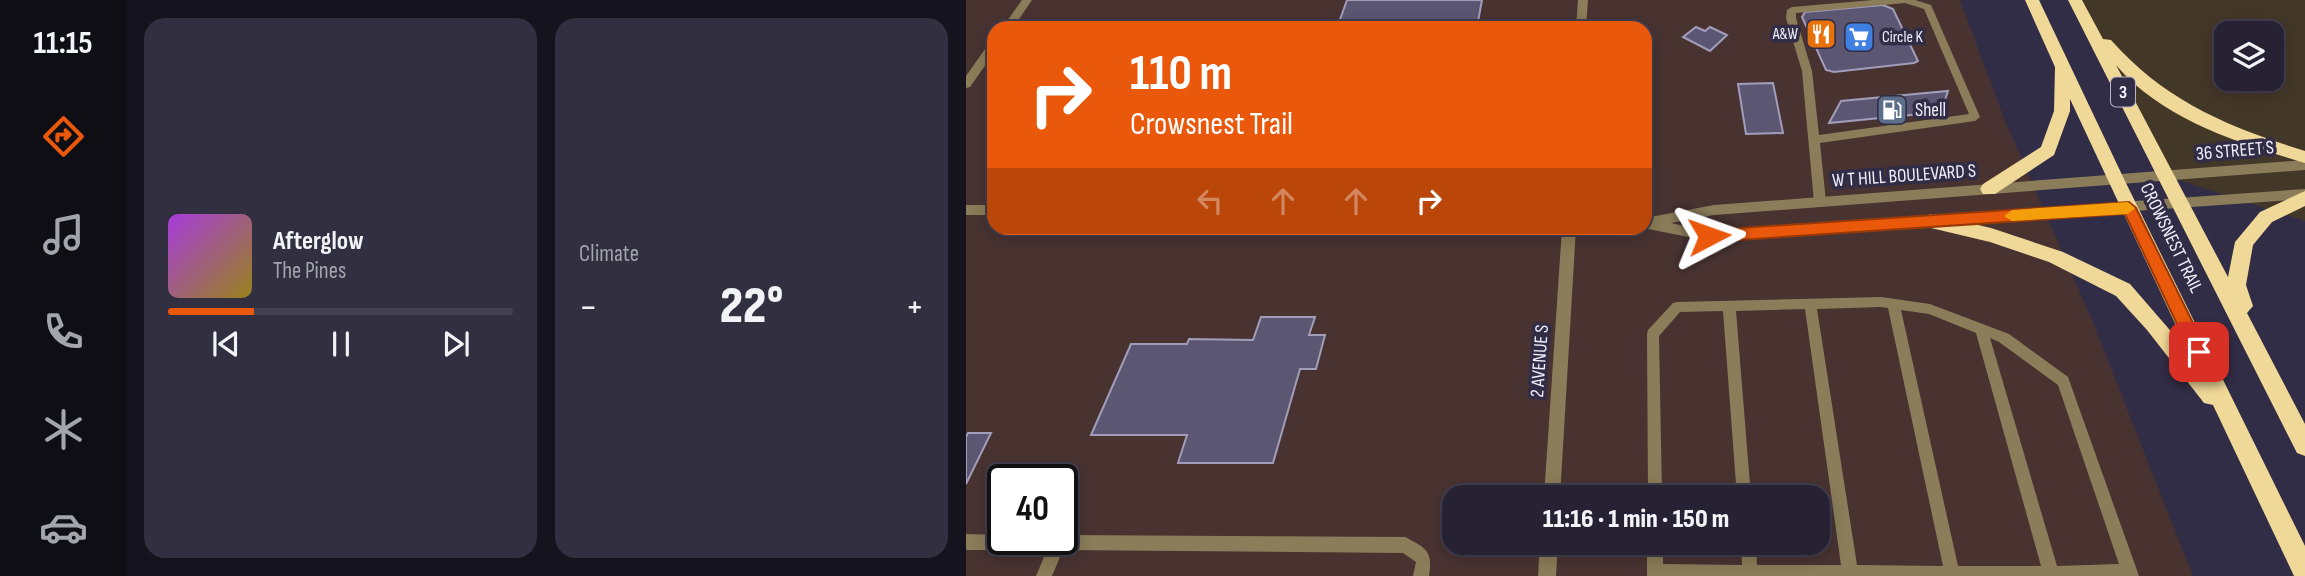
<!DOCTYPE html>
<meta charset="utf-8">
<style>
body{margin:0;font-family:"Sofia Sans Condensed",sans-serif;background:#322f40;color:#f1f3f6;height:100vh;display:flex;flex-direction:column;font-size:26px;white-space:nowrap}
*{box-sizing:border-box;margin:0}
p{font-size:23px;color:#a4a4ac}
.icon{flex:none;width:38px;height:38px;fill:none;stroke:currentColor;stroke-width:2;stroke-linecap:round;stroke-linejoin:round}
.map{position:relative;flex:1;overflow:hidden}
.details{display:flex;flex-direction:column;gap:18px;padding:18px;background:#15131d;width:840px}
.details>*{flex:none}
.hud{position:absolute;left:21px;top:21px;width:665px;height:214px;border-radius:21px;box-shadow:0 4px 18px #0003,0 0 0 2px #423f4f;background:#ea580c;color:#fff;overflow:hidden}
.buttons{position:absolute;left:1248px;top:21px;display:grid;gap:14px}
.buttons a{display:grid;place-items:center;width:70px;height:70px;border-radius:14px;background:#262234;box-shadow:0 4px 18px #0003,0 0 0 2px #423f4f;font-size:35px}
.speed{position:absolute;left:21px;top:464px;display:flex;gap:14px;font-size:35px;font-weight:700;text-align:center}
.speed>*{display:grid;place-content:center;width:91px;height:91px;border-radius:50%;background:#262234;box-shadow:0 4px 18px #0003,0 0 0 2px #423f4f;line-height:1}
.speed .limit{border:4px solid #111;border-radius:10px;background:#fff;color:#111}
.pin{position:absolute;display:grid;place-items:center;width:60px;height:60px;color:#fff;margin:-30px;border-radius:14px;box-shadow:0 4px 10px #0006}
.me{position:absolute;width:77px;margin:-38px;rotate:86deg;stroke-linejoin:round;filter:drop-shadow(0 0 5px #0008)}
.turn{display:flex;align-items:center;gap:24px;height:147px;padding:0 28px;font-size:32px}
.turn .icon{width:91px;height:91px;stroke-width:2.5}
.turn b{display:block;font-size:49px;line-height:60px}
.lanes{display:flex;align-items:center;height:66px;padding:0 28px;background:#0003;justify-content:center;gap:35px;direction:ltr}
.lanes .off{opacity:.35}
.big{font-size:52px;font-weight:800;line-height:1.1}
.details .widget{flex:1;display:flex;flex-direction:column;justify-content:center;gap:10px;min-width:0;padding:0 24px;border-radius:21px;background:#322f40}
.song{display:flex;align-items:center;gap:21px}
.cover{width:84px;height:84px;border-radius:10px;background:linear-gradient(135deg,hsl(280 70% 55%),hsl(50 70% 35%))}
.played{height:7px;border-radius:4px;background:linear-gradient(90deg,#ea580c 25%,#423f4f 25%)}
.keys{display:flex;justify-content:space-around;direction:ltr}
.heat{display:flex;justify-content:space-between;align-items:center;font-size:38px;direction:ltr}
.details .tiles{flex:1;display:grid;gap:18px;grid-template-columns:repeat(2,1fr)}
.trip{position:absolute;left:476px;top:485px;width:388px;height:70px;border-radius:21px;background:#262234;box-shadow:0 4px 18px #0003,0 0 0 2px #423f4f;font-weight:800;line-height:70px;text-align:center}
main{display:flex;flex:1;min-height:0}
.tab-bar{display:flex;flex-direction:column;width:126px;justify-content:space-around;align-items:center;background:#0f0e15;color:#a4a4ac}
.tab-bar .icon{width:49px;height:49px}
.tab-bar .active{color:#ea580c}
.tab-bar b{font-size:32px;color:#f1f3f6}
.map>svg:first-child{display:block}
.commercial{fill:#483331;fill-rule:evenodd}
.industrial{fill:#433728;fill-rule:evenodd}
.building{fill:#5b5672;stroke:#a29dbb;stroke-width:2}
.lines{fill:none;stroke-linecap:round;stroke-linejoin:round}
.service{fill:#8b7d59;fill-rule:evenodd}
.minor{fill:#8b7d59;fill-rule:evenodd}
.tertiary{fill:#8b7d59;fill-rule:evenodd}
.trunk{fill:#f0d898;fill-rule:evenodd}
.route{fill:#ea580c;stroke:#983908;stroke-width:2}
.slow{fill:#f59e0b}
.labels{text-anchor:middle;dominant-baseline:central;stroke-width:7;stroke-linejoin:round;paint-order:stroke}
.far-poi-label{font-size:16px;fill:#f2f0fd;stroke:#322d46;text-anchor:end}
.shield{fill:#322d46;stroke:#b8b6c6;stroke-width:2}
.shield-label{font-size:18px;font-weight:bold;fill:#f2f0fd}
.poi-label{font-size:19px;fill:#f2f0fd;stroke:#322d46;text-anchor:start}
.street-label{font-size:19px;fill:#f2f0fd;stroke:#322d46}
</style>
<main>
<nav class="tab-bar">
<b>11:15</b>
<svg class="icon active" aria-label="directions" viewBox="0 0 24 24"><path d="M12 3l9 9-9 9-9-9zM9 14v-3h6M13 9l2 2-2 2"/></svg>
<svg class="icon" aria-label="music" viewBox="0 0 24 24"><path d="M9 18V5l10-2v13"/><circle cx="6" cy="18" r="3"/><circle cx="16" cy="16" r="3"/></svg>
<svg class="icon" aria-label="phone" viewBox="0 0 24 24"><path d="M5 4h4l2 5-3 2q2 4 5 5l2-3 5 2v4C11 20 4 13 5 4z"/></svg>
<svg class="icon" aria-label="climate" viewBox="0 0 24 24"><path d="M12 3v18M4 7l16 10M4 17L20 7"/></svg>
<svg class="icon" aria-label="car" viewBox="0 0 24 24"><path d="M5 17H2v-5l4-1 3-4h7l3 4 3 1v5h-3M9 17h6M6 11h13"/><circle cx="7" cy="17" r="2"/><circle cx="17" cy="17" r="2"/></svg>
</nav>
<section class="details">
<div class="tiles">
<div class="widget">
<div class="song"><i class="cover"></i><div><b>Afterglow</b><p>The Pines</p></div></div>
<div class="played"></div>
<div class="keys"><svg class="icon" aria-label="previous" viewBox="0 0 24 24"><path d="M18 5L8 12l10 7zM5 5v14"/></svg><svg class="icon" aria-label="pause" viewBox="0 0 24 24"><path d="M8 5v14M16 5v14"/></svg><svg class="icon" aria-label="next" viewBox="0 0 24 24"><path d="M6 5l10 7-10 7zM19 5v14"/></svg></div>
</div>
<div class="widget"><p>Climate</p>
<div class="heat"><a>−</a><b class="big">22°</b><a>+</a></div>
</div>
</div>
</section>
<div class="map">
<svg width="1339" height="576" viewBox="0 0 1339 576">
<rect width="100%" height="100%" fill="#322d46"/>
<path class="commercial" d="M0,0H994L1039,121L1125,318L1227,576H0ZM28,28H679V228H28ZM37,480H96V539H37ZM488,497H852V542H488Z"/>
<path class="industrial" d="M1109,0H1339V221L1201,176ZM1260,33H1306V79H1260Z"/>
<g class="building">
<path d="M381,0H516L511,27L514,28H371Z"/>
<path d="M917,5L927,9L952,61L948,63L868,72L860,70L836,17L839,12Z"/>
<path d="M730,27L739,31L744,27L761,35L744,51L717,37Z"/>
<path d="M807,83L817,133L780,134L772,84Z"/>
<path d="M982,91L975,112L863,123L875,101Z"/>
<path d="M295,317H349L343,335H359L350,369H334L307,463H212L221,435H125L165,344H221L223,339L287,340Z"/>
<path d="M2,433H25L0,484V437Z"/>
</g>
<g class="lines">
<g class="service">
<path d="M907,0H949L965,5L1014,117L1009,121L854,143L860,202L854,206L848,202L836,71L820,18L821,10L826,7ZM939,3L958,9L1003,114L853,135L846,71L830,18V13Z"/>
<path d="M915,297L964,304L1043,334L1102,377L1173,576H681V542H697V564L776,565L775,542H790L791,565H875L839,309L770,311L785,497H771L757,311L714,312L693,336L696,497H682L681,334L682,330L707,303L711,302ZM915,307L922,308L977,566L891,565L851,309ZM935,310L963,314L1010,333L1075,566H992ZM1024,338L1033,342L1092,385L1153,564L1091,566Z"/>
<path d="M0,534L37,535V539H96V535L439,537C461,548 467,552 463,576H447L450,562L437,553L97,550L86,576H70L81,550H0Z"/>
</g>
<g class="minor">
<path d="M56,0H66L47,28H36Z"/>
<path d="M612,0H622L620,28H610Z"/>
<path d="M28,41V53L4,87L0,88V76L24,42Z"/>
<path d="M596,228H610L594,497H578Z"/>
<path d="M574,542H592L590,576H572Z"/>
</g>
<g class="tertiary">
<path d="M1339,160V170L748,215L705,223L743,231L1339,189V199L743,241L677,228H679V218L748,205Z"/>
<rect x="0" y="205" width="28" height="10"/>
</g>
<g class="trunk">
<path d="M1059,0H1073L1158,179L1339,546V576H1328L1247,405L1238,403L1181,330L1150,296L1083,262L1024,242L965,228L959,226L956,221L959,216L965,214L1025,228L1097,252L1164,284L1222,351L1104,99V111L1088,155L1029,194H1017L1014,189L1017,184L1075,147L1088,111L1089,67Z"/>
<path d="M1102,0H1116L1137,39L1145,40C1199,101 1262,127 1339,151V163C1273,143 1197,120 1150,65L1262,277L1269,242L1294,212L1339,191V206L1306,222L1287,245L1280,285L1287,306L1281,313L1339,424V456L1331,453Z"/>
</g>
</g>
<path class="route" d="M1163,202L1170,208L1239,347L1241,352L1239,358L1233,360L1227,358L1159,214L743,242L736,236L743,230Z"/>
<path class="slow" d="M1162,202L1169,208L1162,214L1046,221L1038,216L1046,210Z"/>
<defs>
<g id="restaurant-square" transform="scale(1.575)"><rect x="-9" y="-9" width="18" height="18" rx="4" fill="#e8710a" stroke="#322d46"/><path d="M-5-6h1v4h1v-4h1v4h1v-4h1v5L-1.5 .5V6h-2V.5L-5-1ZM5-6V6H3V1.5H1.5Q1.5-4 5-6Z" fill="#fff"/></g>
<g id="supermarket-square" transform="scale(1.575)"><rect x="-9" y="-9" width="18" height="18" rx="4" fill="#3f7fe0" stroke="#322d46"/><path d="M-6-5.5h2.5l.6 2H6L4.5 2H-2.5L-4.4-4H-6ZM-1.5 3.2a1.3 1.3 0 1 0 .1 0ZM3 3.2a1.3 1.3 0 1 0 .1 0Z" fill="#fff"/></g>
<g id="fuel-square" transform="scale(1.575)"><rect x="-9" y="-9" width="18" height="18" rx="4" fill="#5c6f8a" stroke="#322d46"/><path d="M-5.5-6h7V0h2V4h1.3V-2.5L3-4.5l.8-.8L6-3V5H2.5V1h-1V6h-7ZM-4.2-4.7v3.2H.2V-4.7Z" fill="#fff"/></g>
</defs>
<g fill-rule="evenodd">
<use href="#restaurant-square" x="855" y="34"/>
<use href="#supermarket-square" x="893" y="37"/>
<use href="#fuel-square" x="926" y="110"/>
</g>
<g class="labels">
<g class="far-poi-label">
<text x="832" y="34">A&amp;W</text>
<text x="916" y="37" text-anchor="start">Circle K</text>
</g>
<rect class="shield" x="1145" y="77.5" width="24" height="29" rx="5"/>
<g class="shield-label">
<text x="1157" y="92">3</text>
</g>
<g class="poi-label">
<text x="949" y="110">Shell</text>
</g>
<g class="street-label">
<text transform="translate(1269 151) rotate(-5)">36 STREET S</text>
<text transform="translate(938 176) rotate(-4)">W T HILL BOULEVARD S</text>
<text transform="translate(1205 238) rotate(64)">CROWSNEST TRAIL</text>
<text transform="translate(574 361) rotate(-86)">2 AVENUE S</text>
</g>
</g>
</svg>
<div class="buttons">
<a><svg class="icon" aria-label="layers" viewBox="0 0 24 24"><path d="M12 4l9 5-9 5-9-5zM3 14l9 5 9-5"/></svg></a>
</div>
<div class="speed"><div class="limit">40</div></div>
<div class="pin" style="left:1233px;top:352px;background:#d93025"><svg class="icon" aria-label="arrive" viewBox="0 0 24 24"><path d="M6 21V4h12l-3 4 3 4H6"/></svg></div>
<svg class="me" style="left:743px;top:236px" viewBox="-20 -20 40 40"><path d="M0-17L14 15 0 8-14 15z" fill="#ea580c" stroke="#fff" stroke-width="4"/></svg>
<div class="trip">11:16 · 1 min · 150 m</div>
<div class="hud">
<div class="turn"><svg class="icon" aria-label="right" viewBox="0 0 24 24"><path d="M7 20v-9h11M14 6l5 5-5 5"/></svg><div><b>110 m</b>Crowsnest Trail</div></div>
<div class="lanes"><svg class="icon off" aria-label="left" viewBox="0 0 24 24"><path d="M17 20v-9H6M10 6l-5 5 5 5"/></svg><svg class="icon off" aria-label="ahead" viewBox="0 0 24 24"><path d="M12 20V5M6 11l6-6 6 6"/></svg><svg class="icon off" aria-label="ahead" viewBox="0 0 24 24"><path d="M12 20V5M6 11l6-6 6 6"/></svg><svg class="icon" aria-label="right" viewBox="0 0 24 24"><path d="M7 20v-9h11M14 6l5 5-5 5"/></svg></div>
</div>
</div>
</main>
